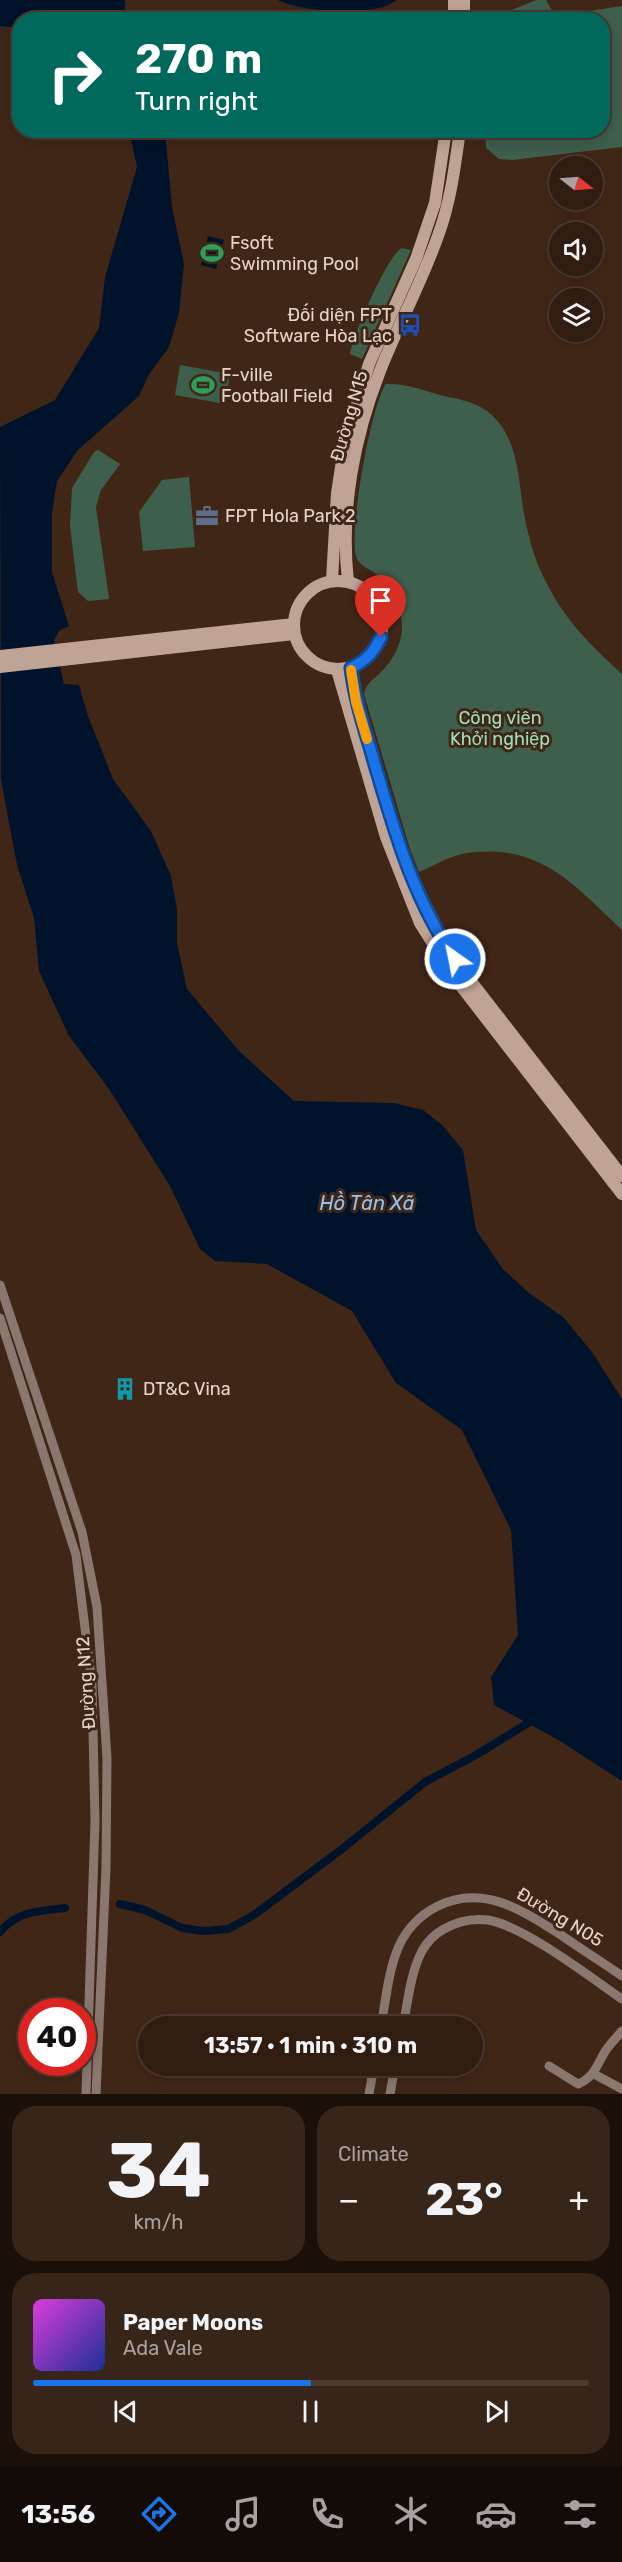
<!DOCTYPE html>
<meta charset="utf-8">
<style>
body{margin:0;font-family:Rubik,sans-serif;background:#38251a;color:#f1f3f6;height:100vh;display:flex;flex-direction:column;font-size:22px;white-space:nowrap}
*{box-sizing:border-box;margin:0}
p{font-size:20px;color:#a8a19f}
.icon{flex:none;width:33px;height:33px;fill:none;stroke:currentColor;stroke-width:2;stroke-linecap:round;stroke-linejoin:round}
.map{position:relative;height:2094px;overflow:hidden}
.sheet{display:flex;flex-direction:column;gap:12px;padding:12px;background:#1a0f09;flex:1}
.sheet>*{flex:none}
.hud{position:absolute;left:12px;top:12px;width:598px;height:126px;border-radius:24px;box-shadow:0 3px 15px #0003,0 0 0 2px #4b3a31;background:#00695c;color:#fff;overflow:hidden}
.needle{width:39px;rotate:107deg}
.controls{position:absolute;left:549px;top:156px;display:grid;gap:12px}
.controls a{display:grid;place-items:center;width:54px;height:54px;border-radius:50%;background:#301c11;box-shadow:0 3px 15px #0003,0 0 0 2px #4b3a31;font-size:30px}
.speed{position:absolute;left:18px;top:1998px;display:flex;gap:12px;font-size:30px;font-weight:700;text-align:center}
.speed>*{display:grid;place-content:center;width:78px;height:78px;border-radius:50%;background:#301c11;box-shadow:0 3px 15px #0003,0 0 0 2px #4b3a31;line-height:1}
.speed .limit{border:9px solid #d22;background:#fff;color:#111}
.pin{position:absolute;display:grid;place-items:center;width:51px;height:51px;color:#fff;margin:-62px -26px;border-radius:50% 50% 50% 0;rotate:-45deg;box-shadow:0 0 6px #0007}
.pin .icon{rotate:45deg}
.me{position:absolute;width:66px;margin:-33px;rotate:327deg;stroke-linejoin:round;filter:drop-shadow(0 0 4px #0008)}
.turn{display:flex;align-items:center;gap:21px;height:126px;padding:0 24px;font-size:27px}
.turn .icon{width:78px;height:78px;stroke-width:2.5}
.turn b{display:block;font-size:42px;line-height:51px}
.big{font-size:45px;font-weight:700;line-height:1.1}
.sheet .card{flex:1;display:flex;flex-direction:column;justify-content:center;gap:9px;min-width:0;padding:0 21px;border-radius:24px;background:#38251a}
.sheet .dial{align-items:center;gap:0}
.dial b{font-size:78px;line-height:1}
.song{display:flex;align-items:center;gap:18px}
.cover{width:72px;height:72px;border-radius:9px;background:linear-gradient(135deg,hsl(300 70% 55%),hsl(230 70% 35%))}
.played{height:6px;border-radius:3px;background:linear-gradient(90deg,#1a73e8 50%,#4b3a31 50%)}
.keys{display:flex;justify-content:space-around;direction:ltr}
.heat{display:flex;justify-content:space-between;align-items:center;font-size:33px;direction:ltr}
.sheet .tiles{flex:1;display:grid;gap:12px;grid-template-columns:1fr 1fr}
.card:last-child{grid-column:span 2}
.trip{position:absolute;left:138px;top:2016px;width:345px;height:60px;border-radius:30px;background:#301c11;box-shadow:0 3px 15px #0003,0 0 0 2px #4b3a31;font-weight:700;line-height:60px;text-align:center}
.tabs{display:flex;height:96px;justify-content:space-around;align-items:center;background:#130b07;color:#a8a19f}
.tabs .icon{width:42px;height:42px}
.tabs .on{color:#1a73e8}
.tabs b{font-size:27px;color:#f1f3f6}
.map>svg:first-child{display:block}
.green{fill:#3f5f4d}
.water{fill:#00132a}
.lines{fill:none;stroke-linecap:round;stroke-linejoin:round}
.canal{stroke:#00132a;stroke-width:8}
.street{stroke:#8a7870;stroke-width:9}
.secondary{stroke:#bfa395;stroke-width:12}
.route-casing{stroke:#114b97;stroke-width:15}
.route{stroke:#1a73e8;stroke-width:10}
.slow{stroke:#f59e0b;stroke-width:10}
.labels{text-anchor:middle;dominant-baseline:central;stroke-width:6;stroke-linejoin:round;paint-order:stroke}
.poi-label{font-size:18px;fill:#e6d4cb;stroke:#402617;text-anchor:start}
.street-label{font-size:18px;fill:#e6d4cb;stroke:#402617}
.park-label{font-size:18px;fill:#9ce0ba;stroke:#402617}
.water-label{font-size:20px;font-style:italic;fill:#91c4f4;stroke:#402617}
</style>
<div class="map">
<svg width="622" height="2094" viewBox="0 0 622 2094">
<rect width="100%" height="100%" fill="#402617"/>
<g class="green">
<path d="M536,0H546L555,16L622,6V147L512,160L499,159L486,148L485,131L603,130V20L510,19L507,12Z"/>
<path d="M402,248L411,250L362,359L350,354C351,339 388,254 402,248Z"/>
<path d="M180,365L230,374L225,404L175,395Z"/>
<path d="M386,384C406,383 425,391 444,396C458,399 475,402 487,411C522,438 517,484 526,524C530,541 535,560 543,576C563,618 588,643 622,674V930C572,883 539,841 462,854C448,857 433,866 419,872L410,849L364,694C366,682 376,678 383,670C394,658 401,644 402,629C402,606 393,587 375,573C369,569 361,566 357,559C347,538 371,404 386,384Z"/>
<path d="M98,450L120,464L101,490L96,507L109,599L88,601L78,592L70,526L72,488L94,452Z"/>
<path d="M189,477L195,547L143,551L139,512L162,480Z"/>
</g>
<g class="water">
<path d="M0,0H125L124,19L20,20L19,28L0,26Z"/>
<path d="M278,0H396C376,18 301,12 278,0Z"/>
<path d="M129,131H165L172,207L184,264L179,313L169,347L148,376L139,396L78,450L57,481L52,513V572L69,626L60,630L54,640L64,684L79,685L88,716L113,779L151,831L171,876L177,909V943L187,989L239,1051L294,1101L394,1103L423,1110L442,1125L463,1150L476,1230L502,1268L530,1294L563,1317L592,1352L622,1399V1781L555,1738L494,1705L491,1677L518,1635L511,1530L462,1430L396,1383L352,1311L267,1264L215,1261L200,1249L170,1186L109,1089L69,1036L39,971L34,918L17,865L1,780L0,427L55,400L99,328L105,277L137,167Z"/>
<path d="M208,236L224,240L216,269L201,265Z"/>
</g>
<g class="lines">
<g class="canal">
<path d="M120,1904L145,1910L182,1928L203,1931L228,1929L254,1915L342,1849L425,1782L476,1755L528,1723"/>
<path d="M0,1932C17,1911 39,1911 65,1908"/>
</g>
<g class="street">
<path d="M0,1285L82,1532L97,1607L107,1758L106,1868L96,2094"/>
<path d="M0,1318L76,1555L92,1685L95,1821L86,2094"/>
<path d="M381,2026C386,2000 388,1971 399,1946C406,1930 420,1915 436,1907C482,1883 522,1910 561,1935C581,1949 602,1962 622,1976"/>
<path d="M403,2026C408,2002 410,1974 422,1951C427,1942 435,1934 444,1929C458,1921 473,1918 488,1920C524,1926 590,1977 622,1999"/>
<path d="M549,2066L578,2084C595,2077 597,2064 606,2050C611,2043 617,2037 622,2031"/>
<path d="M594,2074L622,2089"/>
<path d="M369,2094L374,2066"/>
<path d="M390,2094L395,2066"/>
</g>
<g class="secondary">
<path d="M454,20V0"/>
<path d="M464,20V0"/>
<path d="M332,580L337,493L344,448L369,364L416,259L435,203L446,130"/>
<circle cx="338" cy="625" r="44"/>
<path d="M348,581C340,511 354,437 380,371C398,325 423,280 439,233C451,200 455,165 460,130"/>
<path d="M0,656L294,624"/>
<path d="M0,667L294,634"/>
<path d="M351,668C355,702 366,733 375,766C398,844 419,907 466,975L622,1176"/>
<path d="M337,670L386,837L420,923L454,977L622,1194"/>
</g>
</g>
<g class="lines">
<g class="route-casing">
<path id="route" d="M381,637C374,652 367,660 351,668C355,702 366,733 375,765C395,833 414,900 455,959"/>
</g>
<use href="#route" class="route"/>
<path class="slow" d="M351,670L356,702L367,739"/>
</g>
<defs>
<g id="stadium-bare" transform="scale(1.8)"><path d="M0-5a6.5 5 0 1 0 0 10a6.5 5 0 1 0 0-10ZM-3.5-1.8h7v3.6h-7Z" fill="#2e9e5b" stroke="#402617" stroke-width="2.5" paint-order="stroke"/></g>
<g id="bus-bare" transform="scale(1.8)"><path d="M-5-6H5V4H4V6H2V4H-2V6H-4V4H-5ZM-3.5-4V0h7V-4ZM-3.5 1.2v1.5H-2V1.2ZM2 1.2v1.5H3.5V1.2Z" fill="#1a4fb4" stroke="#402617" stroke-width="2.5" paint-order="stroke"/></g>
<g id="office-bare" transform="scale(1.8)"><path d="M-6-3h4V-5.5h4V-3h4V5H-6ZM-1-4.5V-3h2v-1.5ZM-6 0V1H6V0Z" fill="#5c6f8a" stroke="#402617" stroke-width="2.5" paint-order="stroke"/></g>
<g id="building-bare" transform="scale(1.8)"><path d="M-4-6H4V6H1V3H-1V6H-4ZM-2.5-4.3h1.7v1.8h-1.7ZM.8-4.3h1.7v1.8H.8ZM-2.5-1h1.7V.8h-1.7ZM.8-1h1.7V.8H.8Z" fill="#0f9aa8" stroke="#402617" stroke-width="2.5" paint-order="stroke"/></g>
</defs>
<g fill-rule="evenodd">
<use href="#stadium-bare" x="212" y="253"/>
<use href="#bus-bare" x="410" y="325"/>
<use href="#stadium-bare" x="203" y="385"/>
<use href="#office-bare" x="207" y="516"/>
<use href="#building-bare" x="125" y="1389"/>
</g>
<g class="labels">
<g class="poi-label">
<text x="230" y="243">Fsoft<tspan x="230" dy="21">Swimming Pool</tspan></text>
<text x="392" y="315" text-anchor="end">Đối diện FPT<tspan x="392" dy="21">Software Hòa Lạc</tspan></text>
<text x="221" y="375">F-ville<tspan x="221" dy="21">Football Field</tspan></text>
<text x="225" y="516">FPT Hola Park 2</text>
<text x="143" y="1389">DT&amp;C Vina</text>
</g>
<g class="street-label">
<text transform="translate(349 416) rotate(-74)">Đường N15</text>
<text transform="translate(86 1683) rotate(-94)">Đường N12</text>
<text transform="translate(560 1917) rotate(31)">Đường N05</text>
</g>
<g class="park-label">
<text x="500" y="718">Công viên<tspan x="500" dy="21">Khởi nghiệp</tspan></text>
</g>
<g class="water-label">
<text x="367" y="1203">Hồ Tân Xã</text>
</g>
</g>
</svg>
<div class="controls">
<a><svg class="needle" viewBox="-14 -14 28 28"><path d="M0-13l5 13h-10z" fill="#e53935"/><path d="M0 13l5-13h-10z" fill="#a8a19f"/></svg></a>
<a><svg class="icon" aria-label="sound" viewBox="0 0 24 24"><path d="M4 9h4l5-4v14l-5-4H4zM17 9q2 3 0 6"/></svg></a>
<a><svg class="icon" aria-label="layers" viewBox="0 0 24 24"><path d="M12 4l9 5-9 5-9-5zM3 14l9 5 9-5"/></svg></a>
</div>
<div class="speed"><div class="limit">40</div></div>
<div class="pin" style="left:381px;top:637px;background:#d93025"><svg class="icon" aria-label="arrive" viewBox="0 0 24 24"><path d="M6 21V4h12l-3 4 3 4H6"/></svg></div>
<svg class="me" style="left:455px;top:959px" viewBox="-20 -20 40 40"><circle r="17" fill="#1a73e8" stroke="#fff" stroke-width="3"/><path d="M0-11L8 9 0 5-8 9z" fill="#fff"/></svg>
<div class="trip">13:57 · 1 min · 310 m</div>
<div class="hud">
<div class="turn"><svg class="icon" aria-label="right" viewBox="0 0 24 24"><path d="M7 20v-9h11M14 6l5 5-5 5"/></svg><div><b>270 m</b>Turn right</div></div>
</div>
</div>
<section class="sheet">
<div class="tiles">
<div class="card dial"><b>34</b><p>km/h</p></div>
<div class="card"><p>Climate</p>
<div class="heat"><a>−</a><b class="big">23°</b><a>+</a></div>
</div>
<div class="card">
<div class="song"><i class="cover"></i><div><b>Paper Moons</b><p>Ada Vale</p></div></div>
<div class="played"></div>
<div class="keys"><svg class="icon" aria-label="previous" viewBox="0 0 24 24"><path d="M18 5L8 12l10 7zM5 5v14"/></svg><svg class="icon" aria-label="pause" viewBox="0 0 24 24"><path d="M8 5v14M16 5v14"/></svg><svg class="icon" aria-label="next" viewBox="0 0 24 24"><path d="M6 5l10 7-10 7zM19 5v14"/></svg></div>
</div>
</div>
</section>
<nav class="tabs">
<b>13:56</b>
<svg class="icon on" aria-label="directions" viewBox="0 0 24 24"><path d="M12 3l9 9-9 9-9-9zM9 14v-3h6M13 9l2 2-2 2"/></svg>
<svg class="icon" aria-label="music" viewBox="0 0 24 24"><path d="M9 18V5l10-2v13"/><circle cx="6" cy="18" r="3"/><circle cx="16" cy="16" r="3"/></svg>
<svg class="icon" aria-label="phone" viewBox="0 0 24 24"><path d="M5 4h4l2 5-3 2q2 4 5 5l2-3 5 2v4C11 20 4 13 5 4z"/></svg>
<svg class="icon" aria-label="climate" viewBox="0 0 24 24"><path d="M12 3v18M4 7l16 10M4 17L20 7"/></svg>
<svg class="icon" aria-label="car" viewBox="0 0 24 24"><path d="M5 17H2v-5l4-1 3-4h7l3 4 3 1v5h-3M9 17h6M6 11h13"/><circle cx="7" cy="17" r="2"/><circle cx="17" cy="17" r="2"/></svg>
<svg class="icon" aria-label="filters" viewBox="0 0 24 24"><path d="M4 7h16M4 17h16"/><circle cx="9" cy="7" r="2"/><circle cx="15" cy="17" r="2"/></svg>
</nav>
